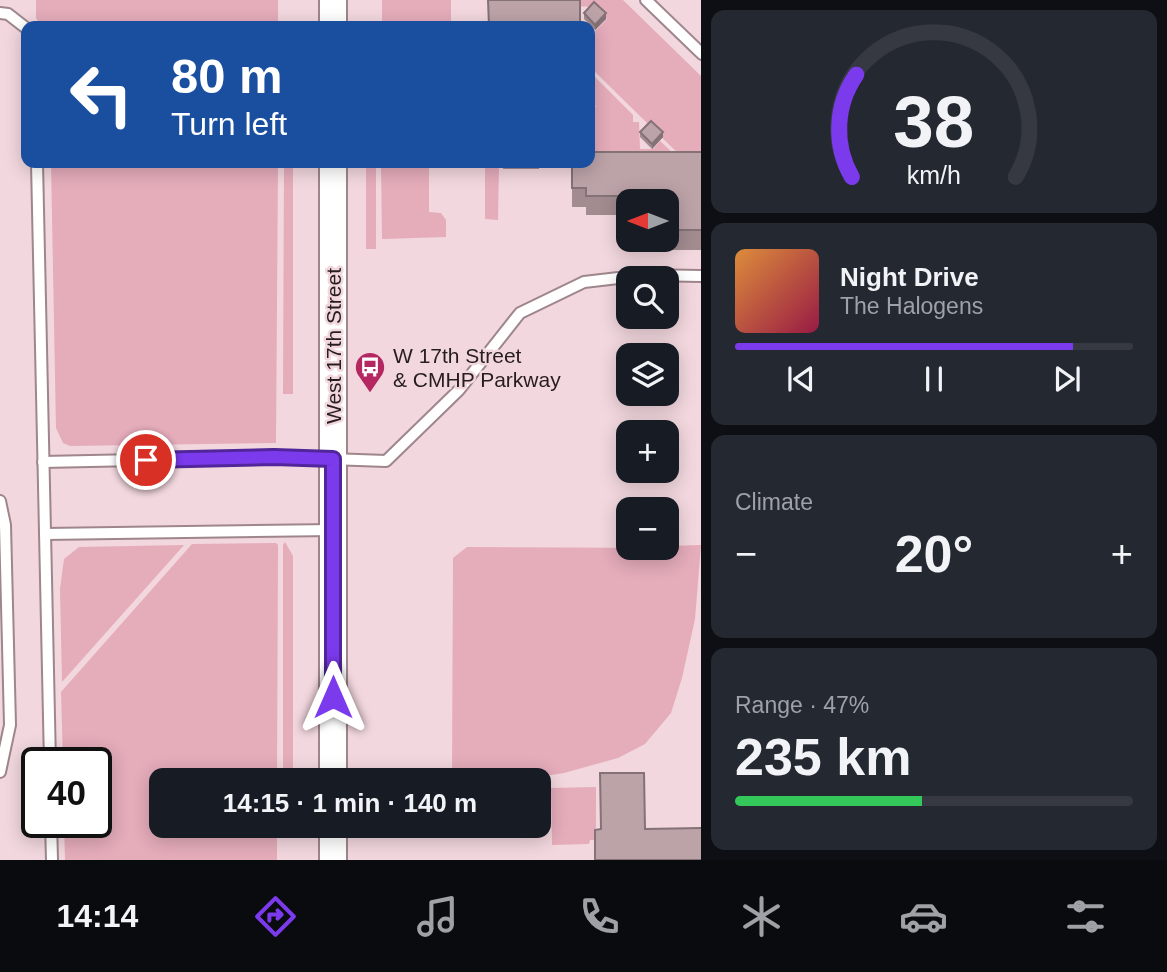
<!DOCTYPE html>
<meta charset="utf-8">
<style>
body{margin:0;font-family:Arial,sans-serif;background:#242831;color:#f1f3f6;height:100vh;display:flex;flex-direction:column;font-size:26px;white-space:nowrap}
*{box-sizing:border-box;margin:0}
p{font-size:23px;color:#9ea1a6}
.icon{flex:none;width:38px;height:38px;fill:none;stroke:currentColor;stroke-width:2;stroke-linecap:round;stroke-linejoin:round}
.map{position:relative;flex:1;overflow:hidden}
.side{display:flex;flex-direction:column;gap:10px;padding:10px;background:#0d0f14;width:466px}
.side>*{flex:none}
.hud{position:absolute;left:21px;top:21px;width:574px;height:147px;border-radius:14px;box-shadow:0 4px 18px #0003;background:#1a4fa0;color:#fff;overflow:hidden}
.needle{width:46px;rotate:270deg}
.fabs{position:absolute;left:616px;top:189px;display:grid;gap:14px}
.fabs a{display:grid;place-items:center;width:63px;height:63px;border-radius:14px;background:#171b24;box-shadow:0 4px 18px #0003;font-size:35px}
.speed{position:absolute;left:21px;top:747px;display:flex;gap:14px;font-size:35px;font-weight:700;text-align:center}
.speed>*{display:grid;place-content:center;width:91px;height:91px;border-radius:50%;background:#171b24;box-shadow:0 4px 18px #0003;line-height:1}
.speed .limit{border:4px solid #111;border-radius:10px;background:#fff;color:#111}
.pin{position:absolute;display:grid;place-items:center;width:60px;height:60px;color:#fff;margin:-30px;border:4px solid #fff;border-radius:50%;box-shadow:0 2px 7px #0007}
.me{position:absolute;width:77px;margin:-38px;rotate:0deg;stroke-linejoin:round;filter:drop-shadow(0 0 5px #0008)}
.turn{display:flex;align-items:center;gap:24px;height:147px;padding:0 35px;font-size:32px}
.turn .icon{width:91px;height:91px;stroke-width:2.5}
.turn b{display:block;font-size:49px;line-height:60px}
.big{font-size:52px;font-weight:700;line-height:1.1}
.side .card{flex:1;display:flex;flex-direction:column;justify-content:center;gap:10px;min-width:0;padding:0 24px;border-radius:14px;background:#242831}
.side .dial{align-items:center;gap:0}
.dial svg{height:182px;overflow:visible;fill:none;stroke:#363941;stroke-width:7;stroke-linecap:round;text-anchor:middle}
.dial text{fill:#f1f3f6;stroke:none}
.song{display:flex;align-items:center;gap:21px}
.cover{width:84px;height:84px;border-radius:10px;background:linear-gradient(135deg,hsl(30 70% 55%),hsl(340 70% 35%))}
.played{height:7px;border-radius:4px;background:linear-gradient(90deg,#7c3aed 85%,#363941 85%)}
.keys{display:flex;justify-content:space-around;direction:ltr}
.heat{display:flex;justify-content:space-between;align-items:center;font-size:38px;direction:ltr}
.charge{height:10px;border-radius:5px;background:linear-gradient(90deg,#34c759 47%,#363941 0)}
.trip{position:absolute;left:149px;top:768px;width:402px;height:70px;border-radius:14px;background:#171b24;box-shadow:0 4px 18px #0003;font-weight:700;line-height:70px;text-align:center}
.tabs{display:flex;height:112px;justify-content:space-around;align-items:center;background:#090b0e;color:#9ea1a6}
.tabs .icon{width:49px;height:49px}
.tabs .selected{color:#7c3aed}
.tabs b{font-size:32px;color:#f1f3f6}
main{display:flex;flex:1;min-height:0}
.map>svg:first-child{display:block}
.green{fill:#e5acba}
.lines{fill:none;stroke-linecap:round;stroke-linejoin:round}
.service-casing{stroke:#9e868c;stroke-width:14}
.tertiary-casing{stroke:#9e868c;stroke-width:30}
.service{stroke:#fff;stroke-width:10}
.tertiary{stroke:#fff;stroke-width:26}
.wall{fill:#a28c90}
.shaded-wall{fill:#847276}
.building{fill:#bca3a8;stroke:#847276;stroke-width:2}
.route-casing{stroke:#51269a;stroke-width:18}
.route{stroke:#7c3aed;stroke-width:12}
.labels{text-anchor:middle;dominant-baseline:central;stroke-width:5;stroke-linejoin:round;paint-order:stroke}
.street-label{font-size:21px;fill:#261d1f;stroke:#f2d7de}
.poi-label{font-size:21px;fill:#261d1f;stroke:#f2d7de;text-anchor:start}
</style>
<main>
<div class="map">
<svg width="702" height="860" viewBox="0 0 702 860">
<rect width="100%" height="100%" fill="#f2d7de"/>
<g class="green">
<path d="M36,0H278V26H41L36,18Z"/>
<path d="M382,0H451V21L442,26H382Z"/>
<path d="M570,0H623L701,76V167H692L590,67V32H594L607,19L595,7L570,6Z"/>
<path d="M590,72L633,115V122H639L640,149H653L660,141L690,169L590,159V112L596,106L590,100Z"/>
<path d="M51,163H278L276,443L70,446L63,443L56,428Z"/>
<path d="M284,163H293V394H283Z"/>
<rect x="366" y="163" width="10" height="86"/>
<path d="M381,163H429V212L441,213L446,220V237L382,239Z"/>
<path d="M485,163H499L498,220L485,219Z"/>
<path d="M285,542L293,556V780H283V545Z"/>
<path d="M276,543L278,545L277,780H161V826H277V860H65L64,823L96,822V763H63L61,692L192,544Z"/>
<path d="M184,545L62,682L60,589L64,559L79,547Z"/>
<path d="M701,545L695,619L682,678L671,713L645,744L618,758L564,773L521,780H452L453,558L467,547L667,548V546Z"/>
<path d="M596,787V840H590L589,844L552,845L551,788Z"/>
</g>
<g class="lines">
<g class="service-casing">
<g id="service">
<path d="M646,0L702,54"/>
<path d="M0,13L8,14L26,28"/>
<path d="M37,163L50,763"/>
<path d="M43,462L274,457L386,461L459,390L520,313L584,282L644,275L702,276"/>
<path d="M0,501L5,525L10,725L0,772"/>
<path d="M45,534L333,530"/>
<path d="M51,822L52,860"/>
</g>
</g>
<g class="tertiary-casing">
<g id="tertiary">
<path d="M333,0V26"/>
<path d="M333,163V780"/>
<path d="M333,826V860"/>
</g>
</g>
<use href="#service" class="service"/>
<use href="#tertiary" class="tertiary"/>
</g>
<g class="wall">
<path d="M584,13L606,19L595,30L584,19Z"/>
<path d="M640,132L663,137L652,149L640,137Z"/>
<path d="M702,152V250H669V222H667V201H628V215H586V207H572V163Z"/>
<rect x="503" y="163" width="36" height="6"/>
</g>
<g class="shaded-wall">
<path d="M606,13V19L595,30V25Z"/>
<path d="M594,86V106L590,110V91Z"/>
<path d="M663,132V137L652,149V144Z"/>
</g>
<g class="building">
<path d="M488,0H580V26H489Z"/>
<path d="M594,2L606,13L595,25L584,13Z"/>
<path d="M590,82L594,86L590,91Z"/>
<path d="M651,121L663,132L652,144L640,132Z"/>
<path d="M590,152H702V230H669V203H667V201H645V196H586V188H572V163H590Z"/>
<path d="M600,773H644L645,829L702,828V860H595V830L601,829Z"/>
</g>
<g class="lines">
<g class="route-casing">
<path id="route" d="M146,460L274,457L333,459V697"/>
</g>
<use href="#route" class="route"/>
</g>
<defs>
<g id="bus-pin" transform="scale(1.575)"><path d="M0 17L-7.5 6A9.5 9.5 0 1 1 7.5 6Z" fill="#b42760" stroke="#f2d7de"/><path d="M-5-6H5V4H4V6H2V4H-2V6H-4V4H-5ZM-3.5-4V0h7V-4ZM-3.5 1.2v1.5H-2V1.2ZM2 1.2v1.5H3.5V1.2Z" fill="#fff"/></g>
</defs>
<g fill-rule="evenodd">
<use href="#bus-pin" x="370" y="367"/>
</g>
<g class="labels">
<g class="street-label">
<text transform="translate(333 346) rotate(-90)">West 17th Street</text>
</g>
<g class="poi-label">
<text x="393" y="355">W 17th Street<tspan x="393" dy="24">&amp; CMHP Parkway</tspan></text>
</g>
</g>
</svg>
<div class="fabs">
<a><svg class="needle" viewBox="-14 -14 28 28"><path d="M0-13l5 13h-10z" fill="#e53935"/><path d="M0 13l5-13h-10z" fill="#9ea1a6"/></svg></a>
<a><svg class="icon" aria-label="search" viewBox="0 0 24 24"><circle cx="10" cy="10" r="6"/><path d="M15 15l6 6"/></svg></a>
<a><svg class="icon" aria-label="layers" viewBox="0 0 24 24"><path d="M12 4l9 5-9 5-9-5zM3 14l9 5 9-5"/></svg></a>
<a>+</a>
<a>−</a>
</div>
<div class="speed"><div class="limit">40</div></div>
<div class="pin" style="left:146px;top:460px;background:#d93025"><svg class="icon" aria-label="arrive" viewBox="0 0 24 24"><path d="M6 21V4h12l-3 4 3 4H6"/></svg></div>
<svg class="me" style="left:333px;top:697px" viewBox="-20 -20 40 40"><path d="M0-17L14 15 0 8-14 15z" fill="#7c3aed" stroke="#fff" stroke-width="4"/></svg>
<div class="trip">14:15 · 1 min · 140 m</div>
<div class="hud">
<div class="turn"><svg class="icon" aria-label="left" viewBox="0 0 24 24"><path d="M17 20v-9H6M10 6l-5 5 5 5"/></svg><div><b>80 m</b>Turn left</div></div>
</div>
</div>
<section class="side">
<div class="card dial"><svg viewBox="0 0 100 80">
<path d="M14 69A42 42 0 1 1 86 69"/>
<path d="M14 69A42 42 0 0 1 16 24" stroke="#7c3aed"/>
<text x="50" y="56" font-size="32" font-weight="700">38</text>
<text x="50" y="72" font-size="11">km/h</text>
</svg></div>
<div class="card">
<div class="song"><i class="cover"></i><div><b>Night Drive</b><p>The Halogens</p></div></div>
<div class="played"></div>
<div class="keys"><svg class="icon" aria-label="previous" viewBox="0 0 24 24"><path d="M18 5L8 12l10 7zM5 5v14"/></svg><svg class="icon" aria-label="pause" viewBox="0 0 24 24"><path d="M8 5v14M16 5v14"/></svg><svg class="icon" aria-label="next" viewBox="0 0 24 24"><path d="M6 5l10 7-10 7zM19 5v14"/></svg></div>
</div>
<div class="card"><p>Climate</p>
<div class="heat"><a>−</a><b class="big">20°</b><a>+</a></div>
</div>
<div class="card"><p>Range · 47%</p><b class="big">235 km</b><div class="charge"></div></div>
</section>
</main>
<nav class="tabs">
<b>14:14</b>
<svg class="icon selected" aria-label="directions" viewBox="0 0 24 24"><path d="M12 3l9 9-9 9-9-9zM9 14v-3h6M13 9l2 2-2 2"/></svg>
<svg class="icon" aria-label="music" viewBox="0 0 24 24"><path d="M9 18V5l10-2v13"/><circle cx="6" cy="18" r="3"/><circle cx="16" cy="16" r="3"/></svg>
<svg class="icon" aria-label="phone" viewBox="0 0 24 24"><path d="M5 4h4l2 5-3 2q2 4 5 5l2-3 5 2v4C11 20 4 13 5 4z"/></svg>
<svg class="icon" aria-label="climate" viewBox="0 0 24 24"><path d="M12 3v18M4 7l16 10M4 17L20 7"/></svg>
<svg class="icon" aria-label="car" viewBox="0 0 24 24"><path d="M5 17H2v-5l4-1 3-4h7l3 4 3 1v5h-3M9 17h6M6 11h13"/><circle cx="7" cy="17" r="2"/><circle cx="17" cy="17" r="2"/></svg>
<svg class="icon" aria-label="filters" viewBox="0 0 24 24"><path d="M4 7h16M4 17h16"/><circle cx="9" cy="7" r="2"/><circle cx="15" cy="17" r="2"/></svg>
</nav>
